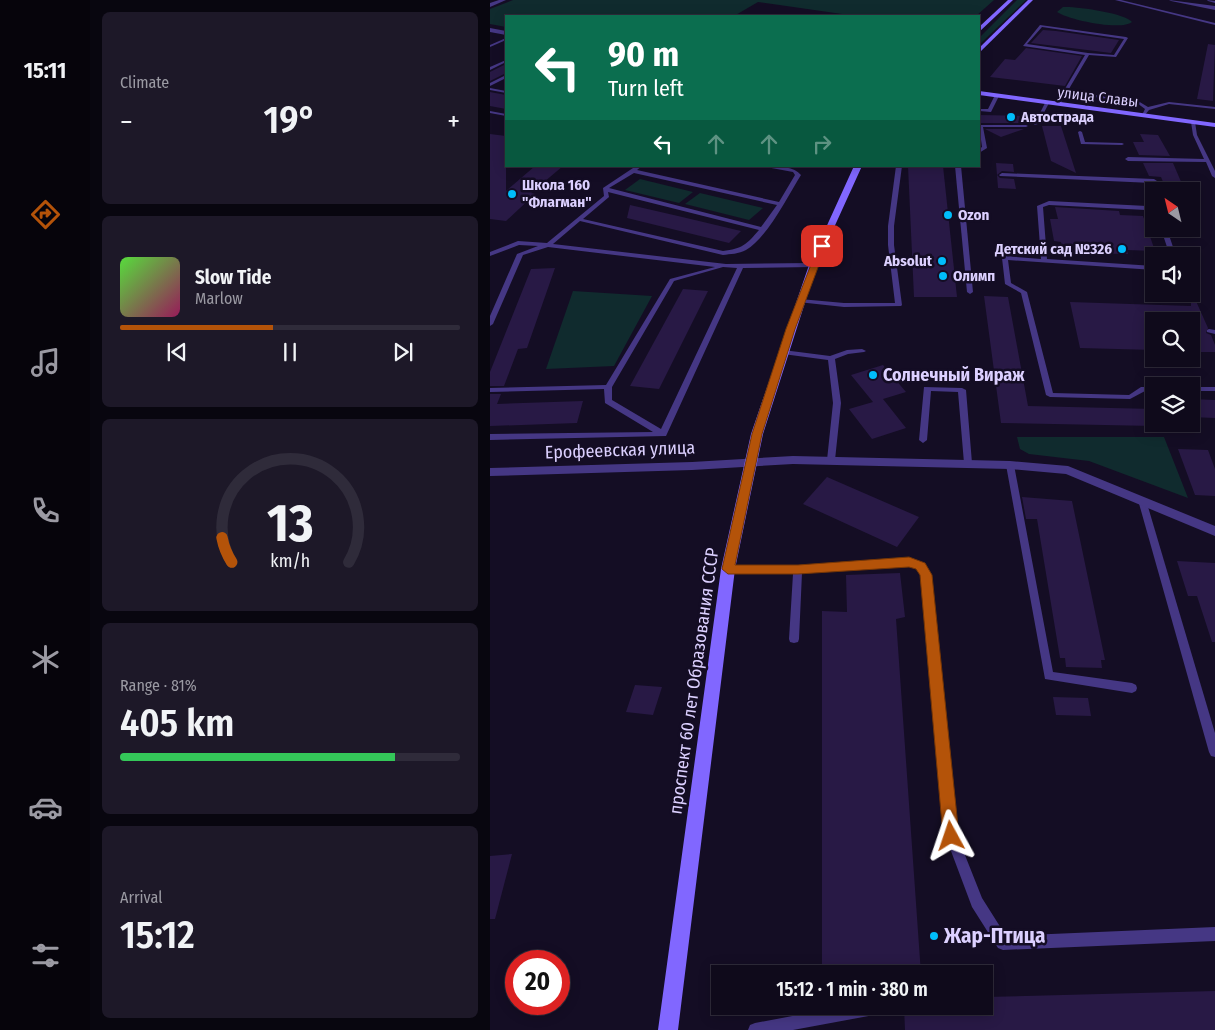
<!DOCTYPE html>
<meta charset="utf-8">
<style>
body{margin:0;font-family:"Fira Sans Condensed",sans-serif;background:#1d1828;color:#f1f3f6;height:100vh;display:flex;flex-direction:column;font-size:19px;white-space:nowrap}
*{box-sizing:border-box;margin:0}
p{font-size:16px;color:#9b9aa3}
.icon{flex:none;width:28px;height:28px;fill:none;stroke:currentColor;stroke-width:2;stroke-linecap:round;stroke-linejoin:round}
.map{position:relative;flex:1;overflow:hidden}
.sheet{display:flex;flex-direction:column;gap:12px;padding:12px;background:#08060f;width:400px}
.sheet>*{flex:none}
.guide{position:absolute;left:15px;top:15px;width:475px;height:152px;border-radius:0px;box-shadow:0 2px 12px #0003,0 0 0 1px #2f2b3a;background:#0b6e4f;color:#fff;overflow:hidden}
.needle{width:32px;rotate:325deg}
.controls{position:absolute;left:655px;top:182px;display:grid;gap:10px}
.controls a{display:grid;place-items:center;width:55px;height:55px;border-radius:0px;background:#0f0a1b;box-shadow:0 2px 12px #0003,0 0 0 1px #2f2b3a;font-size:25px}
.speed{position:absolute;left:15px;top:950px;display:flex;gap:10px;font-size:25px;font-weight:700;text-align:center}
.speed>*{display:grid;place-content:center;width:65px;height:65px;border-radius:50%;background:#0f0a1b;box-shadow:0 2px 12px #0003,0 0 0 1px #2f2b3a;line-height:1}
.speed .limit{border:8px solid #d22;background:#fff;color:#111}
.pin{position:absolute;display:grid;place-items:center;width:42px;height:42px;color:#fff;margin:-21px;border-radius:10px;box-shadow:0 2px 8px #0006}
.me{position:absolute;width:55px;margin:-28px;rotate:355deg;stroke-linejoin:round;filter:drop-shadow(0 0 4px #0008)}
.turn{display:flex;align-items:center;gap:18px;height:105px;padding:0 20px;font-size:22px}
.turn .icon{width:65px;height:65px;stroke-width:2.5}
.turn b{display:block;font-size:35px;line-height:42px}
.lanes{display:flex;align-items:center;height:48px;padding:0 20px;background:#0003;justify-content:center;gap:25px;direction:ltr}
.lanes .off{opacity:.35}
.big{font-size:38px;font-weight:600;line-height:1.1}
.sheet .widget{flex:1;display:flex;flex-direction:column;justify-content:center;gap:8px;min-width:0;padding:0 18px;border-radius:8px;background:#1d1828}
.sheet .dial{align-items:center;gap:0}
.dial svg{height:130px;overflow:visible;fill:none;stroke:#2f2b3a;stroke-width:7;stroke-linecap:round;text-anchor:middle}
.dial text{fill:#f1f3f6;stroke:none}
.song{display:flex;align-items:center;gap:15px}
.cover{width:60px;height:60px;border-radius:8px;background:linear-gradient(135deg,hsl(110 70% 55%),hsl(330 70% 35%))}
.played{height:5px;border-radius:2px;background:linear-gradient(90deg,#b45309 45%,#2f2b3a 45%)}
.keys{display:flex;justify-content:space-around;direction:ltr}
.heat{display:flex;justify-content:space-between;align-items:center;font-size:28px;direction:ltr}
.charge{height:8px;border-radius:4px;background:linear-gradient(90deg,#34c759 81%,#2f2b3a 0)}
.trip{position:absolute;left:221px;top:965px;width:282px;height:50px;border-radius:0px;background:#0f0a1b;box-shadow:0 2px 12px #0003,0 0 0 1px #2f2b3a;font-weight:600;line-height:50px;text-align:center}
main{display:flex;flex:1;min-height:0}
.menu{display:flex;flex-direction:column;width:90px;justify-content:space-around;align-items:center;background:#06040b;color:#9b9aa3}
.menu .icon{width:35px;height:35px}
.menu .active{color:#b45309}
.menu b{font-size:22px;color:#f1f3f6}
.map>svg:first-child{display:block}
.green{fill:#102b2e}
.building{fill:#281945}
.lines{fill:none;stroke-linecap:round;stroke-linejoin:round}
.service{fill:#453784;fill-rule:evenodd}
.minor{fill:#453784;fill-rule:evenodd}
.tertiary{fill:#453784;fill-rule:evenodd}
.secondary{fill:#8167ff;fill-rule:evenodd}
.route{fill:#b45309;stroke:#753606}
.poi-dot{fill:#00bdfb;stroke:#140d24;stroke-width:2}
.labels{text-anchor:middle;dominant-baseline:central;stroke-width:5;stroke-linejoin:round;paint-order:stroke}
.far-street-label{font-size:15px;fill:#dcd0ff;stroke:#140d24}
.far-poi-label{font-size:15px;font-weight:bold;fill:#dcd0ff;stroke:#140d24;text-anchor:start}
.poi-label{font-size:18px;font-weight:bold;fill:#dcd0ff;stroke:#140d24;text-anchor:start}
.street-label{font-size:18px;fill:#dcd0ff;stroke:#140d24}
.near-poi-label{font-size:21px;font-weight:bold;fill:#dcd0ff;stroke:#140d24;text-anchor:start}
</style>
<main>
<nav class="menu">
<b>15:11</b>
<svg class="icon active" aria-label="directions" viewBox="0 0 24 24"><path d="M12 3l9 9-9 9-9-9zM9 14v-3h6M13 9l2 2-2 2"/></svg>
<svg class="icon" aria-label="music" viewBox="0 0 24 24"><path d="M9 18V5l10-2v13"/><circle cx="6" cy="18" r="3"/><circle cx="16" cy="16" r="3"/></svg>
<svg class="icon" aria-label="phone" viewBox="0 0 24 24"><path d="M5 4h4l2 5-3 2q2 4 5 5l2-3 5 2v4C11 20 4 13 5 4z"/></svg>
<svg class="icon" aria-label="climate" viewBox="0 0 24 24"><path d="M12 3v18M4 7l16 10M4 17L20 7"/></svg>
<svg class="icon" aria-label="car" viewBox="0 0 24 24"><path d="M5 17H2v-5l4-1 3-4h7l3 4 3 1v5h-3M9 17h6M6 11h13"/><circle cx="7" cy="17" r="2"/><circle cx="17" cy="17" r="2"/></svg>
<svg class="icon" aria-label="filters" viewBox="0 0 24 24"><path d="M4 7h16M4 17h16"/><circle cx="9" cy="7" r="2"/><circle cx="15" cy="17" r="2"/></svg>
</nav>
<section class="sheet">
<div class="widget"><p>Climate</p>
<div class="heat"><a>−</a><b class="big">19°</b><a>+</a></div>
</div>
<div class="widget">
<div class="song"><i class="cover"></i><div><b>Slow Tide</b><p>Marlow</p></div></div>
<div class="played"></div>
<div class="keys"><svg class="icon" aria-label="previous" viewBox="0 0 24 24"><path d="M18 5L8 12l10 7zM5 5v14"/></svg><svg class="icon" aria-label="pause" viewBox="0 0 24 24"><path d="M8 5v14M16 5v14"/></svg><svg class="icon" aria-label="next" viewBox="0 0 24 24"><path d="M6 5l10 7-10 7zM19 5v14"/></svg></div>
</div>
<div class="widget dial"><svg viewBox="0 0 100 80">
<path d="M14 69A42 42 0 1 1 86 69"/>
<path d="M14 69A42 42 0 0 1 8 54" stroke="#b45309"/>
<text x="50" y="56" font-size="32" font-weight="700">13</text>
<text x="50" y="72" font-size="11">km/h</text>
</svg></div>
<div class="widget"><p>Range · 81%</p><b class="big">405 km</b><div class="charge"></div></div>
<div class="widget"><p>Arrival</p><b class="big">15:12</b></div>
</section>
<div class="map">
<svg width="725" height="1030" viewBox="0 0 725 1030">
<rect width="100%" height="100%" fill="#140d24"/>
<g class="green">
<path d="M23,0H504L486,16H366L268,2L244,16H16V27L0,24V9Z"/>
<path d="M527,0H536L489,45V38Z"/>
<path d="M573,7C585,6 635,13 642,22C631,31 579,20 567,12Z"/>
<path d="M150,179L203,192L189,203L135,190Z"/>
<path d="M210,193L273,208L259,220L195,204Z"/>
<path d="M83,291L162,296L124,366L56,369Z"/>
<path d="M527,437H674L698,498L599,461L539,454L530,449Z"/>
</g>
<g class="building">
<path d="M553,30L566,31L629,40L621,53L541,43Z"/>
<path d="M718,44L725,45L723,101L707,99Z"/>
<path d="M536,48L592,56L575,86L500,77L515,59L525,60Z"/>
<path d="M16,64V73L0,81V72Z"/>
<path d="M0,92L16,95V109L0,106Z"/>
<path d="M489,115L534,116L535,123H489Z"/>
<path d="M552,126H571L586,173L561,161Z"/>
<path d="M495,129H534L511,137Z"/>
<path d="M0,134L16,136V191L45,166H73L41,193L45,194L16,221L0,219Z"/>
<path d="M650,134L668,135L680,156L649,155L643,142H654Z"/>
<path d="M506,163L523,164L524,172L512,171L507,175Z"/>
<path d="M653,163H683L695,191H677L671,177L659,176Z"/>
<path d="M418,166H453L467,297H424Z"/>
<path d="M507,175L510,178L524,179L526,189L508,188Z"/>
<path d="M140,205L188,216L251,231L239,243L137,218Z"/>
<path d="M565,207L629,211L630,215L653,216L665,251L637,250L638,254L573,253L571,242L564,241L560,219H568Z"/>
<path d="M65,268L37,348L28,349L14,386H0V372L41,269Z"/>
<path d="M193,289L218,291L169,389L140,386Z"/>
<path d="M701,290L718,328L716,333L721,335L725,345V352H701V321H664V350L590,348L580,302L701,306Z"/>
<path d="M494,296L518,297L538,406L664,409V426L511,423Z"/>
<path d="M393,365L416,392L393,399L416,428L382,439L359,409L383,402L361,375Z"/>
<path d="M0,394H11L7,404L93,401L87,423L0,426Z"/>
<path d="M701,399L725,400V418L701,417Z"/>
<path d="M688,449L718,450L725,469V496L705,495Z"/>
<path d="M337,477L429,517L407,547L313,504Z"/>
<path d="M532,497L582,501L615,660H611L612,668L576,667L575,658H570L547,519H536Z"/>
<path d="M687,561L725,563V642H722L707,596H698Z"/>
<path d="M410,573L415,617L406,619L431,974H332V611L357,612L356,575Z"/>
<path d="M145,685L172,687L163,715L136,712Z"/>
<path d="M563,697L598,698L601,716L566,715Z"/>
<path d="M22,854L5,919H0V856Z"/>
<path d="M725,991V1030H415L414,1006H495V997Z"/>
</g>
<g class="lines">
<g class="service">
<path d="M625,0H631L725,23V25Z"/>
<path d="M717,0L725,1V3L718,1Z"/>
<path d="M550,25L636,37L638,38L626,57L599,55L570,104L568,105L566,104L595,55L533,46ZM552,27L634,39L624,55L598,53L537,44Z"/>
<path d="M16,38V40L0,47V45Z"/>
<path d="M16,60V62L0,70V67Z"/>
<path d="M16,75V78L0,86V83Z"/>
<path d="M0,88L16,91V93L0,90Z"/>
<path d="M591,93L648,101L658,107L679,102L725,107V109L679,104L659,110L654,116L652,115L655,109L647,103L589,95Z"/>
<path d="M505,95L509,96L501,112L489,111V109H498Z"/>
<path d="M557,102L559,103L548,124L544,125L555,103Z"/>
<path d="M0,111L16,114V116L0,113Z"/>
<path d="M703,121L705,122L707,135L725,171V178L722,176L716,162L638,161L635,159L638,157L714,159L703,135L701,122Z"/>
<path d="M489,125H536L538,126L536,127H493L497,148L489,153V149L492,147Z"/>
<path d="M590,131L592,132L595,142L632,143L634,144L632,145L591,144L588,132Z"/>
<path d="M146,166H152L147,170L289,202L305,175L303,172L271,166C283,166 303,165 311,175C298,196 277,238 256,250C249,254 240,254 233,255L90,221L63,244L236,264L323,263L326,265L323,267L253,268L176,436L0,440V434L163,432L115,403L114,389L0,392V388L116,385L180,279L225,267L58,247L33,255L3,324L0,326V316L27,254L48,246L29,245L0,256V252L28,241L57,243L114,196L113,188ZM144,173L287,205L271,227L119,188ZM118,192L269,230C257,244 252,249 233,251L93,219L119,197ZM233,267L247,268L171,429L122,400V387L184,281Z"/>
<path d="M406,166H412L404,226V245L412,305L411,306L354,307L308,302L307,301L310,299L354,303H405L398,245V226Z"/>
<path d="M465,166H471L483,292L480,294L477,292Z"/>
<path d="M512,173L664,179L667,181L671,191H665L662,183L510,176L509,175Z"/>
<path d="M559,201L657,206L664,210V214L656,210L559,205L553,207L557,259L664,266V270L518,260L521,283L537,292L563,393L639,395L651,387H664V391H655L640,399L560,397L556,395L531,293L515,284L512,258L515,256L551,259L547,206Z"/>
<path d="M671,229H677L686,256H680Z"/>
<path d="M719,329L725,330V334L717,332V330Z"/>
<path d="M372,349L376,351L374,352L358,354L345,359L351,403L345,460L341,463L337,460L343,403L338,360L293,354L289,352L293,350L340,356L357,350Z"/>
<path d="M434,387L472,388L476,390L482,463L481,465L478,466L474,463L468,392L441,391L437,440L433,443L429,440Z"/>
<rect x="701" y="387" width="24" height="4"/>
<path d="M520,462L524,465L563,672L642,683L646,685L647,688L646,691L642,693L555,679L516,465Z"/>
<path d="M652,497L656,500L725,733V757L721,756L719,752L648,500Z"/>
<path d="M419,558L434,563L441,575L467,835L492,898L516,936L725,927V941L513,950L508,948L482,907L455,835L431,575L428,569L419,566L312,573L309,639L308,642L304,643L300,642L299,639L303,574L238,573L235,572L233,569L235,566L238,565L308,566Z"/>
<path d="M356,1006H390L391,1008L389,1013L384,1015L303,1030H258L260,1025L265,1023Z"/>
</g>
<g class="minor">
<path d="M9,0H16L0,7V3Z"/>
<path d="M0,28L16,31V35L0,32Z"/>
<path d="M303,456L520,461L578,466L725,526V536L576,474L520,469L303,464L202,470L0,476V468L202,462Z"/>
</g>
<path class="tertiary" d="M679,0L725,6V10L681,1Z"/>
<g class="secondary">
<path d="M518,0H523L489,32V27Z"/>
<path d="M538,0H543L489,53V48Z"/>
<path d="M489,91L725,123V127L489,95Z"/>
<path d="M364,166H372L327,265L273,434L245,569L188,1030H168L231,569L261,434L319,265Z"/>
</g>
</g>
<path class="route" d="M329,244L336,246L305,329L272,434L245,565H308L419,557L435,563L442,575L469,836L466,841L461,843L455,841L453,836L430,575L426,569L419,567L308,574H238L232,569L262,434L296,329Z"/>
<g class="poi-dot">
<circle cx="521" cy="117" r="5"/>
<circle cx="22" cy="194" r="5"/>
<circle cx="458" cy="215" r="5"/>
<circle cx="632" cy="249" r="5"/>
<circle cx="452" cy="261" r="5"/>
<circle cx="453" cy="276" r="5"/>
<circle cx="383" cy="375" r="5"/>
<circle cx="444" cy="936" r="5"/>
</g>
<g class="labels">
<g class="far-street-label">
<text transform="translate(608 97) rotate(7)">улица Славы</text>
</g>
<g class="far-poi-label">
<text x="531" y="117">Автострада</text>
<text x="32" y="185">Школа 160<tspan x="32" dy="17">"Флагман"</tspan></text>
<text x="468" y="215">Ozon</text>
<text x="622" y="249" text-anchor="end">Детский сад №326</text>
<text x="442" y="261" text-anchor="end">Absolut</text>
<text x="463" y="276">Олимп</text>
</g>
<g class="poi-label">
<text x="393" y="375">Солнечный Вираж</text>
</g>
<g class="street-label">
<text transform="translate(130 450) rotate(-2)">Ерофеевская улица</text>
<text transform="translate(204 681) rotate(-82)">проспект 60 лет Образования СССР</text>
</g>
<g class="near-poi-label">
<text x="454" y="936">Жар-Птица</text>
</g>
</g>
</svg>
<div class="controls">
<a><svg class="needle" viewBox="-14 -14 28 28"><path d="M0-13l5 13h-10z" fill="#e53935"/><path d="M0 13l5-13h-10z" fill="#9b9aa3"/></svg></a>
<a><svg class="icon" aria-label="sound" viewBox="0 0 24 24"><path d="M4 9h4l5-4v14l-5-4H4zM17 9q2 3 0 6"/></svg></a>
<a><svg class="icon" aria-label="search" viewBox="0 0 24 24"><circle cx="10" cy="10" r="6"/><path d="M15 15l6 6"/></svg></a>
<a><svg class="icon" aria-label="layers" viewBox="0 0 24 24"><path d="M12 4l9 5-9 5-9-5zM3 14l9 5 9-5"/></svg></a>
</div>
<div class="speed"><div class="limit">20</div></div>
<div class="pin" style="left:332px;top:246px;background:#d93025"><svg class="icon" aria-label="arrive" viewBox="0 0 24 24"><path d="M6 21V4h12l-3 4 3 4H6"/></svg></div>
<svg class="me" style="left:461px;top:836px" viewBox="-20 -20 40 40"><path d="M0-17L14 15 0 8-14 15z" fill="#b45309" stroke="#fff" stroke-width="4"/></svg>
<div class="trip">15:12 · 1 min · 380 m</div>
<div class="guide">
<div class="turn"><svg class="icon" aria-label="left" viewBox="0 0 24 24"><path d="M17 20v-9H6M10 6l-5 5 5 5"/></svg><div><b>90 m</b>Turn left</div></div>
<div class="lanes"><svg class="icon" aria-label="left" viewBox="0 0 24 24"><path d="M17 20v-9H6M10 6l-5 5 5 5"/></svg><svg class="icon off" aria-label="ahead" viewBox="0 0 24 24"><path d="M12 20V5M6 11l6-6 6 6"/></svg><svg class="icon off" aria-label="ahead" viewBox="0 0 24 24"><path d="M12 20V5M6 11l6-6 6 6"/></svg><svg class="icon off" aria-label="right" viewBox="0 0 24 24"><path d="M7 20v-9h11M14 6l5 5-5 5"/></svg></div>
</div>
</div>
</main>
